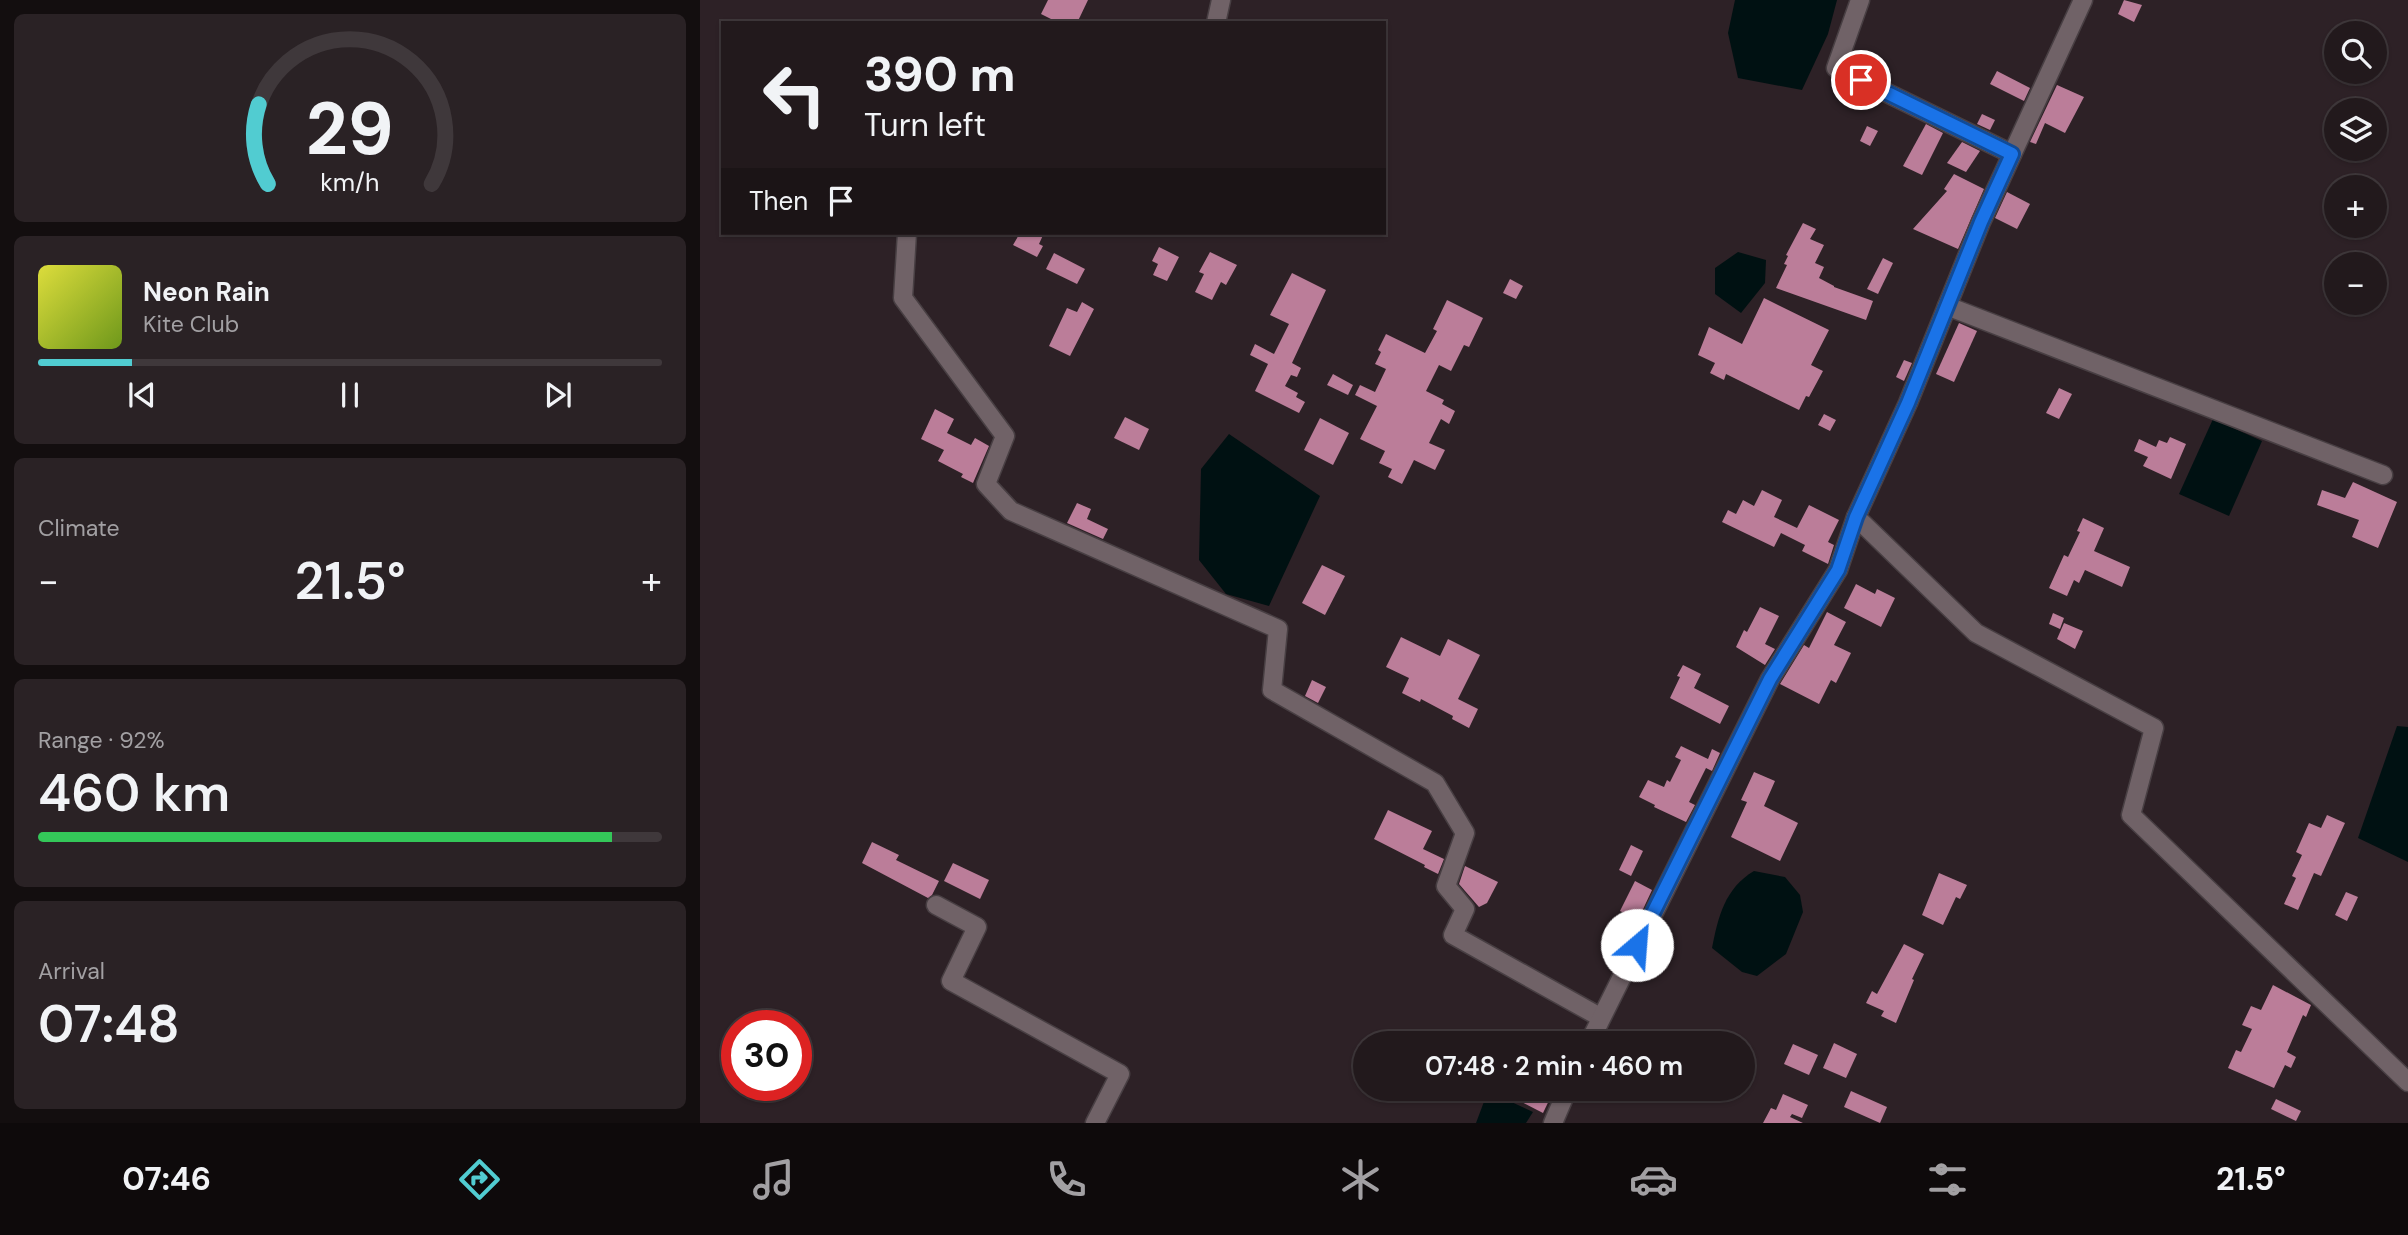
<!DOCTYPE html>
<meta charset="utf-8">
<style>
body{margin:0;font-family:"DM Sans",sans-serif;background:#2a2225;color:#f1f3f6;height:100vh;display:flex;flex-direction:column;font-size:26px;white-space:nowrap}
*{box-sizing:border-box;margin:0}
p{font-size:23px;color:#a2a0a3}
.icon{flex:none;width:38px;height:38px;fill:none;stroke:currentColor;stroke-width:2;stroke-linecap:round;stroke-linejoin:round}
.map{position:relative;flex:1;overflow:hidden}
.drawer{display:flex;flex-direction:column;gap:14px;padding:14px;background:#130e0f;width:700px}
.drawer>*{flex:none}
.hud{position:absolute;left:21px;top:21px;width:665px;height:214px;border-radius:0px;box-shadow:0 2px 5px #0004,0 0 0 2px #3f383b;background:#22191c;color:#f1f3f6;overflow:hidden}
.buttons{position:absolute;left:1624px;top:21px;display:grid;gap:14px}
.buttons a{display:grid;place-items:center;width:63px;height:63px;border-radius:50%;background:#22191c;box-shadow:0 2px 5px #0004,0 0 0 2px #3f383b;font-size:35px}
.speed{position:absolute;left:21px;top:1010px;display:flex;gap:14px;font-size:35px;font-weight:700;text-align:center}
.speed>*{display:grid;place-content:center;width:91px;height:91px;border-radius:50%;background:#22191c;box-shadow:0 2px 5px #0004,0 0 0 2px #3f383b;line-height:1}
.speed .limit{border:10px solid #d22;background:#fff;color:#111}
.pin{position:absolute;display:grid;place-items:center;width:60px;height:60px;color:#fff;margin:-30px;border:4px solid #fff;border-radius:50%;box-shadow:0 2px 7px #0007}
.me{position:absolute;width:77px;margin:-38px;rotate:27deg;stroke-linejoin:round;filter:drop-shadow(0 0 5px #0008)}
.turn{display:flex;align-items:center;gap:24px;height:147px;padding:0 28px;font-size:32px}
.turn .icon{width:91px;height:91px;stroke-width:2.5}
.turn b{display:block;font-size:49px;line-height:60px}
.then{display:flex;align-items:center;height:66px;padding:0 28px;background:#0003;gap:14px;font-size:26px}
.big{font-size:52px;font-weight:600;line-height:1.1}
.drawer .card{flex:1;display:flex;flex-direction:column;justify-content:center;gap:10px;min-width:0;padding:0 24px;border-radius:10px;background:#2a2225}
.drawer .dial{align-items:center;gap:0}
.dial svg{height:182px;overflow:visible;fill:none;stroke:#3f383b;stroke-width:7;stroke-linecap:round;text-anchor:middle}
.dial text{fill:#f1f3f6;stroke:none}
.song{display:flex;align-items:center;gap:21px}
.cover{width:84px;height:84px;border-radius:10px;background:linear-gradient(135deg,hsl(60 70% 55%),hsl(80 70% 35%))}
.played{height:7px;border-radius:4px;background:linear-gradient(90deg,#51ccd1 15%,#3f383b 15%)}
.keys{display:flex;justify-content:space-around;direction:ltr}
.heat{display:flex;justify-content:space-between;align-items:center;font-size:38px;direction:ltr}
.charge{height:10px;border-radius:5px;background:linear-gradient(90deg,#34c759 92%,#3f383b 0)}
.trip{position:absolute;left:653px;top:1031px;width:402px;height:70px;border-radius:35px;background:#22191c;box-shadow:0 2px 5px #0004,0 0 0 2px #3f383b;font-weight:600;line-height:70px;text-align:center}
.tab-bar{display:flex;height:112px;justify-content:space-around;align-items:center;background:#0e0a0b;color:#a2a0a3}
.tab-bar .icon{width:49px;height:49px}
.tab-bar .active{color:#51ccd1}
.tab-bar b{font-size:32px;color:#f1f3f6}
main{display:flex;flex:1;min-height:0}
.map>svg:first-child{display:block}
.water{fill:#001112}
.building{fill:#bb7d99}
.lines{fill:none;stroke-linecap:round;stroke-linejoin:round}
.minor-casing{stroke:#483f43;stroke-width:21}
.minor{stroke:#706267;stroke-width:18}
.route-casing{stroke:#114b97;stroke-width:18}
.route{stroke:#1a73e8;stroke-width:12}
</style>
<main>
<section class="drawer">
<div class="card dial"><svg viewBox="0 0 100 80">
<path d="M14 69A42 42 0 1 1 86 69"/>
<path d="M14 69A42 42 0 0 1 10 34" stroke="#51ccd1"/>
<text x="50" y="56" font-size="32" font-weight="700">29</text>
<text x="50" y="72" font-size="11">km/h</text>
</svg></div>
<div class="card">
<div class="song"><i class="cover"></i><div><b>Neon Rain</b><p>Kite Club</p></div></div>
<div class="played"></div>
<div class="keys"><svg class="icon" aria-label="previous" viewBox="0 0 24 24"><path d="M18 5L8 12l10 7zM5 5v14"/></svg><svg class="icon" aria-label="pause" viewBox="0 0 24 24"><path d="M8 5v14M16 5v14"/></svg><svg class="icon" aria-label="next" viewBox="0 0 24 24"><path d="M6 5l10 7-10 7zM19 5v14"/></svg></div>
</div>
<div class="card"><p>Climate</p>
<div class="heat"><a>−</a><b class="big">21.5°</b><a>+</a></div>
</div>
<div class="card"><p>Range · 92%</p><b class="big">460 km</b><div class="charge"></div></div>
<div class="card"><p>Arrival</p><b class="big">07:48</b></div>
</section>
<div class="map">
<svg width="1708" height="1123" viewBox="0 0 1708 1123">
<rect width="100%" height="100%" fill="#2d2126"/>
<g class="water">
<path d="M1035,0H1137L1128,34L1102,90L1038,78L1028,33Z"/>
<path d="M1038,252L1066,260L1065,283L1041,313L1015,294V268Z"/>
<path d="M1513,419L1562,441L1529,516L1479,494Z"/>
<path d="M529,434L620,496L569,606L526,594L499,560L501,469Z"/>
<path d="M1697,726L1708,727V862L1658,838Z"/>
<path d="M1054,871L1085,877L1100,895L1103,912L1086,954L1057,976L1042,972L1012,948C1018,917 1025,888 1054,871Z"/>
<path d="M788,1091L833,1112L826,1123H776Z"/>
</g>
<g class="building">
<path d="M348,0H388L377,23H359L341,14Z"/>
<path d="M1424,0L1442,5L1434,22L1418,14Z"/>
<path d="M1297,71L1330,88L1324,101L1290,84Z"/>
<path d="M1357,85L1384,97L1365,133L1345,123L1336,144L1330,142Z"/>
<path d="M1282,114L1295,120L1290,130L1277,124Z"/>
<path d="M1226,124L1243,133L1222,175L1203,166Z"/>
<path d="M1167,126L1178,131L1170,146L1160,141Z"/>
<path d="M1262,142L1280,151L1266,172L1247,163Z"/>
<path d="M1254,174L1284,189L1258,249L1213,229L1247,191L1244,189Z"/>
<path d="M1307,192L1330,204L1317,229L1295,218Z"/>
<path d="M1103,223L1116,229L1110,239L1124,245L1115,263L1124,267L1119,278L1134,286V287L1173,301L1166,320L1076,288L1087,265L1084,264L1088,256L1086,255Z"/>
<path d="M320,233H344L339,244L343,246L337,257L313,245Z"/>
<path d="M459,247L479,257L467,281L453,275L458,264L452,261Z"/>
<path d="M510,252L537,265L526,285L521,282L512,300L495,292L504,274L499,272Z"/>
<path d="M354,253L385,269L377,284L346,269Z"/>
<path d="M1183,258L1193,263L1178,294L1167,289Z"/>
<path d="M592,273L626,290L592,363L601,368L597,377L591,375L585,386L598,393L596,397L605,402L599,413L555,391L568,364L550,355L555,344L574,354L589,324L570,315Z"/>
<path d="M810,279L823,286L816,299L803,293Z"/>
<path d="M1064,298L1129,330L1111,365L1123,371L1109,397L1106,396L1099,410L1026,374L1024,380L1010,373L1015,363L998,355L1009,327L1042,344Z"/>
<path d="M747,300L783,318L769,347L764,345L751,371L739,365L726,391L744,400L742,404L755,411L749,424L741,419L729,443L745,450L735,470L714,460L702,484L688,477L692,469L679,463L685,451L660,439L677,406L655,395L660,385L675,392L686,369L675,364L681,352L678,350L686,334L725,353L737,331L733,329Z"/>
<path d="M382,302L394,309L370,356L349,346L367,308L377,312Z"/>
<path d="M1259,323L1277,331L1254,382L1236,374Z"/>
<path d="M1204,360L1212,363L1204,381L1196,377Z"/>
<path d="M633,374L653,385L648,395L627,385Z"/>
<path d="M1359,388L1372,394L1359,419L1346,413Z"/>
<path d="M235,409L254,419L247,433L271,445L275,438L289,446L273,483L261,477L263,474L238,461L244,450L221,439Z"/>
<path d="M1124,414L1136,420L1130,431L1118,425Z"/>
<path d="M425,417L449,429L439,450L414,438Z"/>
<path d="M620,418L649,433L633,465L604,450Z"/>
<path d="M1470,437L1486,444L1471,479L1443,466L1448,457L1434,451L1439,439L1456,447L1459,440L1467,443Z"/>
<path d="M1653,482L1697,502L1678,548L1652,537L1659,520L1617,505L1622,490L1645,498Z"/>
<path d="M1062,490L1082,500L1074,517L1097,528L1109,505L1139,520L1128,542L1134,545L1128,564L1102,551L1105,545L1081,533L1074,547L1022,522L1028,510L1036,514L1043,500L1054,506Z"/>
<path d="M377,503L391,509L387,519L408,529L403,539L367,523Z"/>
<path d="M1383,518L1404,528L1394,551L1430,567L1422,587L1385,570L1379,583L1374,580L1367,596L1349,588L1364,555L1368,557L1380,532L1377,531Z"/>
<path d="M622,565L645,576L625,615L602,603Z"/>
<path d="M1156,584L1175,594L1177,589L1195,598L1181,627L1144,608Z"/>
<path d="M1060,607L1079,616L1065,644L1075,649L1065,665L1036,647L1044,630L1047,632Z"/>
<path d="M1127,612L1146,622L1134,645L1151,653L1136,683L1131,680L1119,704L1080,684L1104,645L1109,648Z"/>
<path d="M1353,613L1364,618L1360,629L1349,624Z"/>
<path d="M1364,623L1383,631L1375,649L1357,639Z"/>
<path d="M701,637L740,656L748,639L780,655L758,699L778,709L769,728L752,719L753,716L721,699L720,702L702,693L709,678L686,667Z"/>
<path d="M983,665L1001,674L994,688L1029,706L1020,724L970,698L980,677L977,676Z"/>
<path d="M612,680L626,687L618,703L605,696Z"/>
<path d="M981,746L1008,759L1012,749L1020,753L1012,771L1006,768L989,802L995,805L986,822L954,807L955,805L939,797L948,780L964,787L967,780L970,782L981,760L975,757Z"/>
<path d="M1054,772L1075,781L1064,806L1098,823L1080,861L1031,837L1047,802L1041,800Z"/>
<path d="M688,810L732,831L723,849L744,859L738,874L724,867L725,865L674,839Z"/>
<path d="M1627,815L1645,823L1621,876L1614,873L1598,910L1584,904L1596,878L1592,876L1602,855L1596,852L1609,823L1621,828Z"/>
<path d="M172,842L199,855L196,860L239,881L232,895L228,898L162,863Z"/>
<path d="M931,845L943,851L931,876L919,870Z"/>
<path d="M253,863L289,880L280,899L244,881Z"/>
<path d="M765,866L798,882L787,903L779,907L759,884Z"/>
<path d="M1239,873L1267,885L1260,899L1256,897L1243,925L1222,915Z"/>
<path d="M935,881L952,890L938,920L920,911Z"/>
<path d="M1646,892L1658,897L1647,921L1635,915Z"/>
<path d="M1204,944L1224,954L1212,979L1214,980L1196,1023L1181,1016L1184,1011L1166,1003L1172,991L1177,994Z"/>
<path d="M1573,985L1611,1005L1606,1017L1603,1015L1587,1052L1596,1057L1591,1068L1585,1065L1574,1088L1528,1068L1536,1050L1541,1052L1552,1029L1542,1025L1551,1006L1561,1010Z"/>
<path d="M1134,1043L1157,1054L1146,1078L1123,1068Z"/>
<path d="M1093,1044L1118,1055L1109,1075L1084,1064Z"/>
<path d="M794,1088H855L843,1113Z"/>
<path d="M893,1088L905,1092L900,1103L889,1098Z"/>
<path d="M1151,1091L1187,1107L1180,1123L1144,1107Z"/>
<path d="M1083,1094L1108,1105L1102,1118L1092,1114L1090,1117L1103,1123H1063L1071,1108L1076,1110Z"/>
<path d="M1576,1099L1601,1111L1596,1121L1571,1109Z"/>
</g>
<g class="lines">
<g class="minor-casing">
<g id="minor">
<path d="M1160,0L1136,68L1312,154"/>
<path d="M516,23L521,0"/>
<path d="M207,233L203,298L305,436L286,484L311,511L578,629L572,690L735,783L765,833L746,886L765,909L753,935L900,1017"/>
<path d="M1247,306L1683,475"/>
<path d="M1156,517L1276,633L1454,728L1431,815L1708,1082"/>
<path d="M236,905L277,927L251,981L420,1074L395,1123"/>
<path d="M889,1043L1070,679L1138,570L1156,517L1208,403L1281,222L1383,0"/>
<path d="M853,1123L868,1088"/>
</g>
</g>
<use href="#minor" class="minor"/>
</g>
<g class="lines">
<g class="route-casing">
<path id="route" d="M937,945L1070,679L1138,570L1156,517L1208,403L1281,222L1312,154L1161,80"/>
</g>
<use href="#route" class="route"/>
</g>
</svg>
<div class="buttons">
<a><svg class="icon" aria-label="search" viewBox="0 0 24 24"><circle cx="10" cy="10" r="6"/><path d="M15 15l6 6"/></svg></a>
<a><svg class="icon" aria-label="layers" viewBox="0 0 24 24"><path d="M12 4l9 5-9 5-9-5zM3 14l9 5 9-5"/></svg></a>
<a>+</a>
<a>−</a>
</div>
<div class="speed"><div class="limit">30</div></div>
<div class="pin" style="left:1161px;top:80px;background:#d93025"><svg class="icon" aria-label="arrive" viewBox="0 0 24 24"><path d="M6 21V4h12l-3 4 3 4H6"/></svg></div>
<svg class="me" style="left:937px;top:945px" viewBox="-20 -20 40 40"><circle r="19" fill="#fff"/><path d="M0-13L10 11 0 6-10 11z" fill="#1a73e8"/></svg>
<div class="trip">07:48 · 2 min · 460 m</div>
<div class="hud">
<div class="turn"><svg class="icon" aria-label="left" viewBox="0 0 24 24"><path d="M17 20v-9H6M10 6l-5 5 5 5"/></svg><div><b>390 m</b>Turn left</div></div>
<div class="then">Then<svg class="icon" aria-label="arrive" viewBox="0 0 24 24"><path d="M6 21V4h12l-3 4 3 4H6"/></svg></div>
</div>
</div>
</main>
<nav class="tab-bar">
<b>07:46</b>
<svg class="icon active" aria-label="directions" viewBox="0 0 24 24"><path d="M12 3l9 9-9 9-9-9zM9 14v-3h6M13 9l2 2-2 2"/></svg>
<svg class="icon" aria-label="music" viewBox="0 0 24 24"><path d="M9 18V5l10-2v13"/><circle cx="6" cy="18" r="3"/><circle cx="16" cy="16" r="3"/></svg>
<svg class="icon" aria-label="phone" viewBox="0 0 24 24"><path d="M5 4h4l2 5-3 2q2 4 5 5l2-3 5 2v4C11 20 4 13 5 4z"/></svg>
<svg class="icon" aria-label="climate" viewBox="0 0 24 24"><path d="M12 3v18M4 7l16 10M4 17L20 7"/></svg>
<svg class="icon" aria-label="car" viewBox="0 0 24 24"><path d="M5 17H2v-5l4-1 3-4h7l3 4 3 1v5h-3M9 17h6M6 11h13"/><circle cx="7" cy="17" r="2"/><circle cx="17" cy="17" r="2"/></svg>
<svg class="icon" aria-label="filters" viewBox="0 0 24 24"><path d="M4 7h16M4 17h16"/><circle cx="9" cy="7" r="2"/><circle cx="15" cy="17" r="2"/></svg>
<b>21.5°</b>
</nav>
